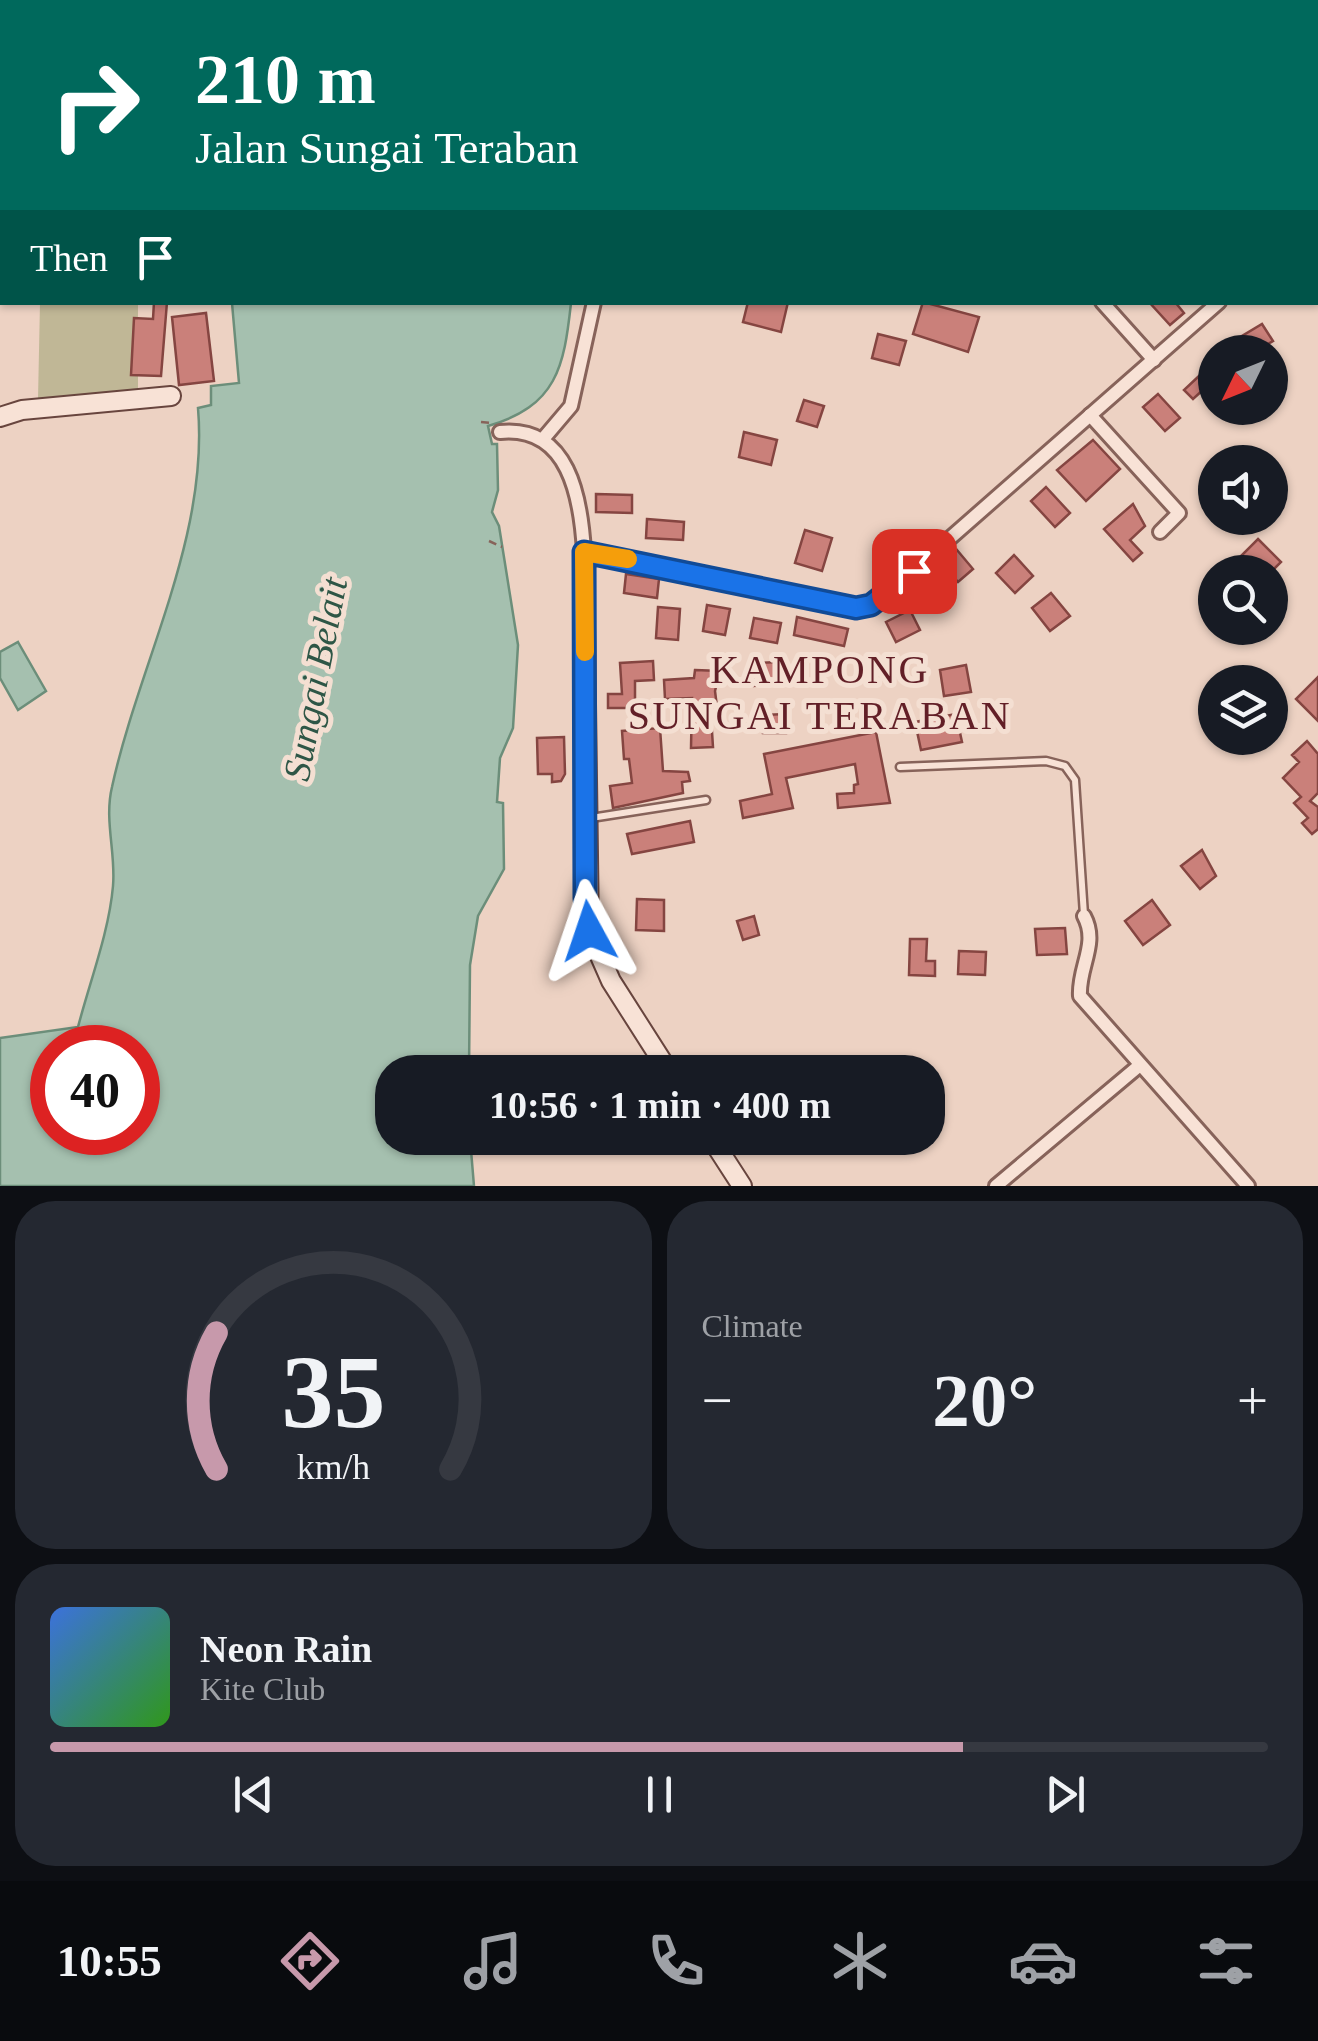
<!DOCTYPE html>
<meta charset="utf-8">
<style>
body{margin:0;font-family:"Times New Roman",serif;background:#242831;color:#f1f3f6;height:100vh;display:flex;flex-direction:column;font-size:38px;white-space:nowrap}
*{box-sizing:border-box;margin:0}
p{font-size:32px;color:#9ea1a6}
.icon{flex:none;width:55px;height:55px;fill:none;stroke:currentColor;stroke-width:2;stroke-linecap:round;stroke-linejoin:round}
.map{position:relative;height:1186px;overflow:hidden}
.details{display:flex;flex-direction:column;gap:15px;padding:15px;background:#0d0f14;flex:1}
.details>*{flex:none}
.hud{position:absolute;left:0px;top:0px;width:1320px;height:305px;box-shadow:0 2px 8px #0004;background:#00695c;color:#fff;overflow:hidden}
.needle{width:65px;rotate:227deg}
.tools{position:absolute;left:1198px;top:335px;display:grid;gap:20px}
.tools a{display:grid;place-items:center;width:90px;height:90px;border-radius:50%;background:#171b24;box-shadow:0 2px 8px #0004;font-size:50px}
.speed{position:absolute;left:30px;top:1025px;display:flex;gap:20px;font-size:50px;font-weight:700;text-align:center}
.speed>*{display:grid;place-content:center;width:130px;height:130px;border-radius:50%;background:#171b24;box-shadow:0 2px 8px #0004;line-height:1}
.speed .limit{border:15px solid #d22;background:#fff;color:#111}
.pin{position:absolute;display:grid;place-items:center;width:85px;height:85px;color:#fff;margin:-42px;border-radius:20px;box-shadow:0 5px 15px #0006}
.me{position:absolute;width:110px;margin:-55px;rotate:355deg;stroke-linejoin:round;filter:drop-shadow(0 0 8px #0008)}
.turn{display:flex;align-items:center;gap:35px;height:210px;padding:0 30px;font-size:45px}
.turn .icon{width:130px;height:130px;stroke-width:2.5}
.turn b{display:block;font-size:70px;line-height:85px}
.then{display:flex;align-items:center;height:95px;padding:0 30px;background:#0003;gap:20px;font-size:38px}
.big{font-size:75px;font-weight:700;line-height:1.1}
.details .tile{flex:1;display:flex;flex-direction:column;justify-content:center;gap:15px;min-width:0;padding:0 35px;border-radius:40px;background:#242831}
.details .dial{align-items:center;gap:0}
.dial svg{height:260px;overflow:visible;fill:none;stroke:#363941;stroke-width:7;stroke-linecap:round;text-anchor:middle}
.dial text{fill:#f1f3f6;stroke:none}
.song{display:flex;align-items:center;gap:30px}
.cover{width:120px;height:120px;border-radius:15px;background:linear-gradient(135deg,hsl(220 70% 55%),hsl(110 70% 35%))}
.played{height:10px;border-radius:5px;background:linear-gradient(90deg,#c799ab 75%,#363941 75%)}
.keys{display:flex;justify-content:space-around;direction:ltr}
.heat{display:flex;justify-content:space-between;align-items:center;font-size:55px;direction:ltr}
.details .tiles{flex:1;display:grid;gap:15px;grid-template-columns:1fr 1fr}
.tile:last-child{grid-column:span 2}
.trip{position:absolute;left:375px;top:1055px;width:570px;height:100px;border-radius:40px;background:#171b24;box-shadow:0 2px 8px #0004;font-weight:700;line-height:100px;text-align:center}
.tabs{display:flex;height:160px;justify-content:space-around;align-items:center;background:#090b0e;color:#9ea1a6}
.tabs .icon{width:70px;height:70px}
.tabs .selected{color:#c799ab}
.tabs b{font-size:45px;color:#f1f3f6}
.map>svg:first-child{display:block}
.cemetery{fill:#c0b796}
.water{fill:#a5c0af;stroke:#6c8e7a;stroke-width:2.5;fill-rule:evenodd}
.building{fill:#ca807a;stroke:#854541;stroke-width:2.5}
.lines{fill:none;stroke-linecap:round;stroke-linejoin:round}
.lane-casing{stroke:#87635a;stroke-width:11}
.street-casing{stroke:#87635a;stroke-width:18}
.secondary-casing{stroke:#68453e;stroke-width:22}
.path{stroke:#87635a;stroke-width:2.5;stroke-dasharray:8 5;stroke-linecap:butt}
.lane{stroke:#f8e2d6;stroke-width:6}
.street{stroke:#f8e2d6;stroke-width:12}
.secondary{stroke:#f8e2d6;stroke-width:18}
.route-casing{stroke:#114b97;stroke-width:25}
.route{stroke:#1a73e8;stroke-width:18}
.slow{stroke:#f59e0b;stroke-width:18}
.labels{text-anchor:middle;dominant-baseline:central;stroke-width:10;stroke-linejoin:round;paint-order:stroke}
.water-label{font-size:38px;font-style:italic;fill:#2e5646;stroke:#f4dfd2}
.quarter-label{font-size:40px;letter-spacing:2.5px;fill:#621f27;stroke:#f4dfd2}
</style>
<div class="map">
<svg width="1318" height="1186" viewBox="0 0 1318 1186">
<rect width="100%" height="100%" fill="#edd2c3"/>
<path class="cemetery" d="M40,303H138V389L38,399Z"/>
<g class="water">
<path d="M203,0H803L801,2Z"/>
<path d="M232,303H571C564,367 557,406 488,426L492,444H497L498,490L492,512L499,526L518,645L513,728L500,758L497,802L503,803L504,869L478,916L470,965L469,1072H392V1138H470L474,1186H0V1038L78,1027C90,981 109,932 113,886C116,853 104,820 112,787C139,663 209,538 198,408L211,405V386L239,383ZM52,1048H138V1132H52Z"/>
<path d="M18,642L46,691L18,710L0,678V652Z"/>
</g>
<g class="building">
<path d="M154,302H167L161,376L131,375L134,318L153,319Z"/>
<path d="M748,302H788L781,332L743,322Z"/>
<path d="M923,302L979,317L968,352L913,334Z"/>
<path d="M1149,302H1175L1184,313L1170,325Z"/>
<path d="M206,313L214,381L179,385L172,317Z"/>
<path d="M1262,324L1273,341L1254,352H1238L1232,342Z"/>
<path d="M878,334L906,341L899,365L872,358Z"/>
<path d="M1215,361V379L1193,399L1184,390Z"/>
<path d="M1158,394L1180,418L1165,431L1143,407Z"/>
<path d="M804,400L824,406L817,427L797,421Z"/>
<path d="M744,432L777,440L771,465L739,457Z"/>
<path d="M1093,440L1120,469L1086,501L1057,470Z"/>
<path d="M1046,487L1070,513L1055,527L1031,501Z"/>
<path d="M596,494L632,495V513L596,512Z"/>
<path d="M1133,504L1145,526L1130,540L1142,553L1133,561L1104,529Z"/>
<path d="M647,519L684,522L683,540L646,538Z"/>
<path d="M805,530L832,538L822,571L795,563Z"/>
<path d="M1258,539L1281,562L1271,572H1251L1238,559Z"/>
<path d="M957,550L973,569L958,582L942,563Z"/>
<path d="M1014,555L1033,576L1015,593L996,573Z"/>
<path d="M626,574L659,579L657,598L624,593Z"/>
<path d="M1051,593L1070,616L1050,631L1032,608Z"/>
<path d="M707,605L730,609L725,635L703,631Z"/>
<path d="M658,607L680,609L678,640L656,638Z"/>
<path d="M910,610L920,630L896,642L886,622Z"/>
<path d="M797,617L848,629L844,646L794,635Z"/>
<path d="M754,618L781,623L777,643L750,638Z"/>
<path d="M653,661L654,680L635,681V708H608V694H622L620,663Z"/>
<path d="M778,662L779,684L754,686L753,663Z"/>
<path d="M966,665L971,692L944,696L940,670Z"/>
<path d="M695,670L720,671L715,691L718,715L711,716L713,747L691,748L692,698L665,699L664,680L694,678Z"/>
<path d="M1318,677V721L1296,699Z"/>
<path d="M786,714V733H763L762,715Z"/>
<path d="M956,714L962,742L921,750L915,722Z"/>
<path d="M660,728L663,771L688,772L690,781L682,782L683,793L613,808L610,786L632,783L629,759H624L622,731Z"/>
<path d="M876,732L890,803L838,808L837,794L854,793V785L858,784L855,764L786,778L793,808L743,818L740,801L772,794L764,754Z"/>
<path d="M564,737L565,774L561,781L552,782V774H538L537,738Z"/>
<path d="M1307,741L1318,754V793L1310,801L1318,807V829L1312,834L1302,823L1308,818L1294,803L1301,797L1283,778L1299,762L1292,755Z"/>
<path d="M690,821L694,842L632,854L627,834Z"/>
<path d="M1202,850L1216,876L1200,889L1181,866Z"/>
<path d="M637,899L664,900V931L636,930Z"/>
<path d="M1152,900L1170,925L1143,945L1125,921Z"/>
<path d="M754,916L759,935L743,940L737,921Z"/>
<path d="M1065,928L1067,954L1037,955L1035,929Z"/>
<path d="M910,939H927L926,961H935V976L909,975Z"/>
<path d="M959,951L986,952L985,975L958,974Z"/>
</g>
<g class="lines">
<g class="lane-casing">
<g id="lane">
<path d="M171,0V2"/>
<path d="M0,9L2,5"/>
<path d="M0,27L2,29"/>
<path d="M0,168L2,165"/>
<path d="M0,180H2"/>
<path d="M900,767L1046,761L1065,766L1075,780L1084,915"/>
<path d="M591,818L706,800"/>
</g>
</g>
<g class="street-casing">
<g id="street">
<path d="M1039,0L1040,2"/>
<path d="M1318,218V217"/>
<path d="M1318,283V284"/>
<path d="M1102,302L1154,360"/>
<path d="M1090,415L1179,513L1160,532"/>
<path d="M500,432C569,425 581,498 584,552L856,608L883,597L1219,302"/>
<path d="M543,439L571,406L594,302"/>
<path d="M1084,916C1099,944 1078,967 1080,996L1248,1186"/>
<path d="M996,1186L1140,1065"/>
</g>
</g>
<g class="secondary-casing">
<g id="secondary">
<path d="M0,417L22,410L171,396"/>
<path d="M584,552L589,931L611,981L669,1072"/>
<path d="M711,1138L742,1186"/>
</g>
</g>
<g class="path">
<path d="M481,422L491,423"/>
<path d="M489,541L502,547"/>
</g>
<use href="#lane" class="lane"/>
<use href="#street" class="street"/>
<use href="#secondary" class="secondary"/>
</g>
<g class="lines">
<g class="route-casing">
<path id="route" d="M589,931L585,898L584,552L856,608L871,605L914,571"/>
</g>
<use href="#route" class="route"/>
<path class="slow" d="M585,652L584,552L628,559"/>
</g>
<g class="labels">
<g class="water-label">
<text transform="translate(315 679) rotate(-79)">Sungai Belait</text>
</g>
<g class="quarter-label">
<text x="820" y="669">KAMPONG<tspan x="820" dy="46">SUNGAI TERABAN</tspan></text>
</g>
</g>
</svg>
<div class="tools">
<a><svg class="needle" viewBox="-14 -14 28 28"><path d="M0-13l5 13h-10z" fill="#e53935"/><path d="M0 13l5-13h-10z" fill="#9ea1a6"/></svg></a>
<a><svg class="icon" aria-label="sound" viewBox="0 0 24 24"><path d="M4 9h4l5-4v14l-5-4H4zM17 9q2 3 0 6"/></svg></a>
<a><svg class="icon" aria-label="search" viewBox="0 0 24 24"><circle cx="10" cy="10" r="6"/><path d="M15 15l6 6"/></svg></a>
<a><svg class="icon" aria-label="layers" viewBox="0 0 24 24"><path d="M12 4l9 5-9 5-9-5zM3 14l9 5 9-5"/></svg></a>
</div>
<div class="speed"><div class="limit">40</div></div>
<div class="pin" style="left:914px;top:571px;background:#d93025"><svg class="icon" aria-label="arrive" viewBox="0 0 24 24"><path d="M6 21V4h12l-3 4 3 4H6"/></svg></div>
<svg class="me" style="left:589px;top:931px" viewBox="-20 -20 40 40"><path d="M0-17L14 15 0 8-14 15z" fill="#1a73e8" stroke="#fff" stroke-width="4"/></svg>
<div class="trip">10:56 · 1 min · 400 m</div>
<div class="hud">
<div class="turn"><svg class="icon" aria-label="right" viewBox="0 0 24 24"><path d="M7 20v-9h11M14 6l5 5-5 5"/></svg><div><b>210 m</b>Jalan Sungai Teraban</div></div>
<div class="then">Then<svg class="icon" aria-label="arrive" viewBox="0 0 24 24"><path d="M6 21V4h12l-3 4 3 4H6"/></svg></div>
</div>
</div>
<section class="details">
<div class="tiles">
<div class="tile dial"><svg viewBox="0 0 100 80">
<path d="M14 69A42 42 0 1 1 86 69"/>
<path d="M14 69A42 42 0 0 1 14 27" stroke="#c799ab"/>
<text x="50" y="56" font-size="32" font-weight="700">35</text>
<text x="50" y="72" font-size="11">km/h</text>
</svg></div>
<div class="tile"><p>Climate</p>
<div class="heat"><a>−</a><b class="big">20°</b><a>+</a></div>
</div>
<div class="tile">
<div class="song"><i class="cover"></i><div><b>Neon Rain</b><p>Kite Club</p></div></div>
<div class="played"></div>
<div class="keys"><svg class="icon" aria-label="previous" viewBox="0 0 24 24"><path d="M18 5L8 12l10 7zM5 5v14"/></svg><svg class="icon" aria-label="pause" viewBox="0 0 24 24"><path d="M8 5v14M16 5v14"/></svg><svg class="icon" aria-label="next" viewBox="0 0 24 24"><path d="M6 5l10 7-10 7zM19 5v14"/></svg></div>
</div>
</div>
</section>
<nav class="tabs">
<b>10:55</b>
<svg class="icon selected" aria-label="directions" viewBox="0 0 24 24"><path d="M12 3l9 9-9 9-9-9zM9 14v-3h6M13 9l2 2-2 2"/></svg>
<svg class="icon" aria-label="music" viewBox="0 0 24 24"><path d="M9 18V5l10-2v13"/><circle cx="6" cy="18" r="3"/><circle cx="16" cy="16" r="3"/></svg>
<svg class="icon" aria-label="phone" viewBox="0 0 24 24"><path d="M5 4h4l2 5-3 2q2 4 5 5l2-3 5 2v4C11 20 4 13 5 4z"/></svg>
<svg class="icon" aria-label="climate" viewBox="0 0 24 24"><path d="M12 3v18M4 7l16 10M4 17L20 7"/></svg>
<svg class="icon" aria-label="car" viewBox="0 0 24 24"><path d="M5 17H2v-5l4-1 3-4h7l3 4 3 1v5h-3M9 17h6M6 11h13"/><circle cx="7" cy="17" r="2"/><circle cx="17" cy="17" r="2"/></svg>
<svg class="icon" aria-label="filters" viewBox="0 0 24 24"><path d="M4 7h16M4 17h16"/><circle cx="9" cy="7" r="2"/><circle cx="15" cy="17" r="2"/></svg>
</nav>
